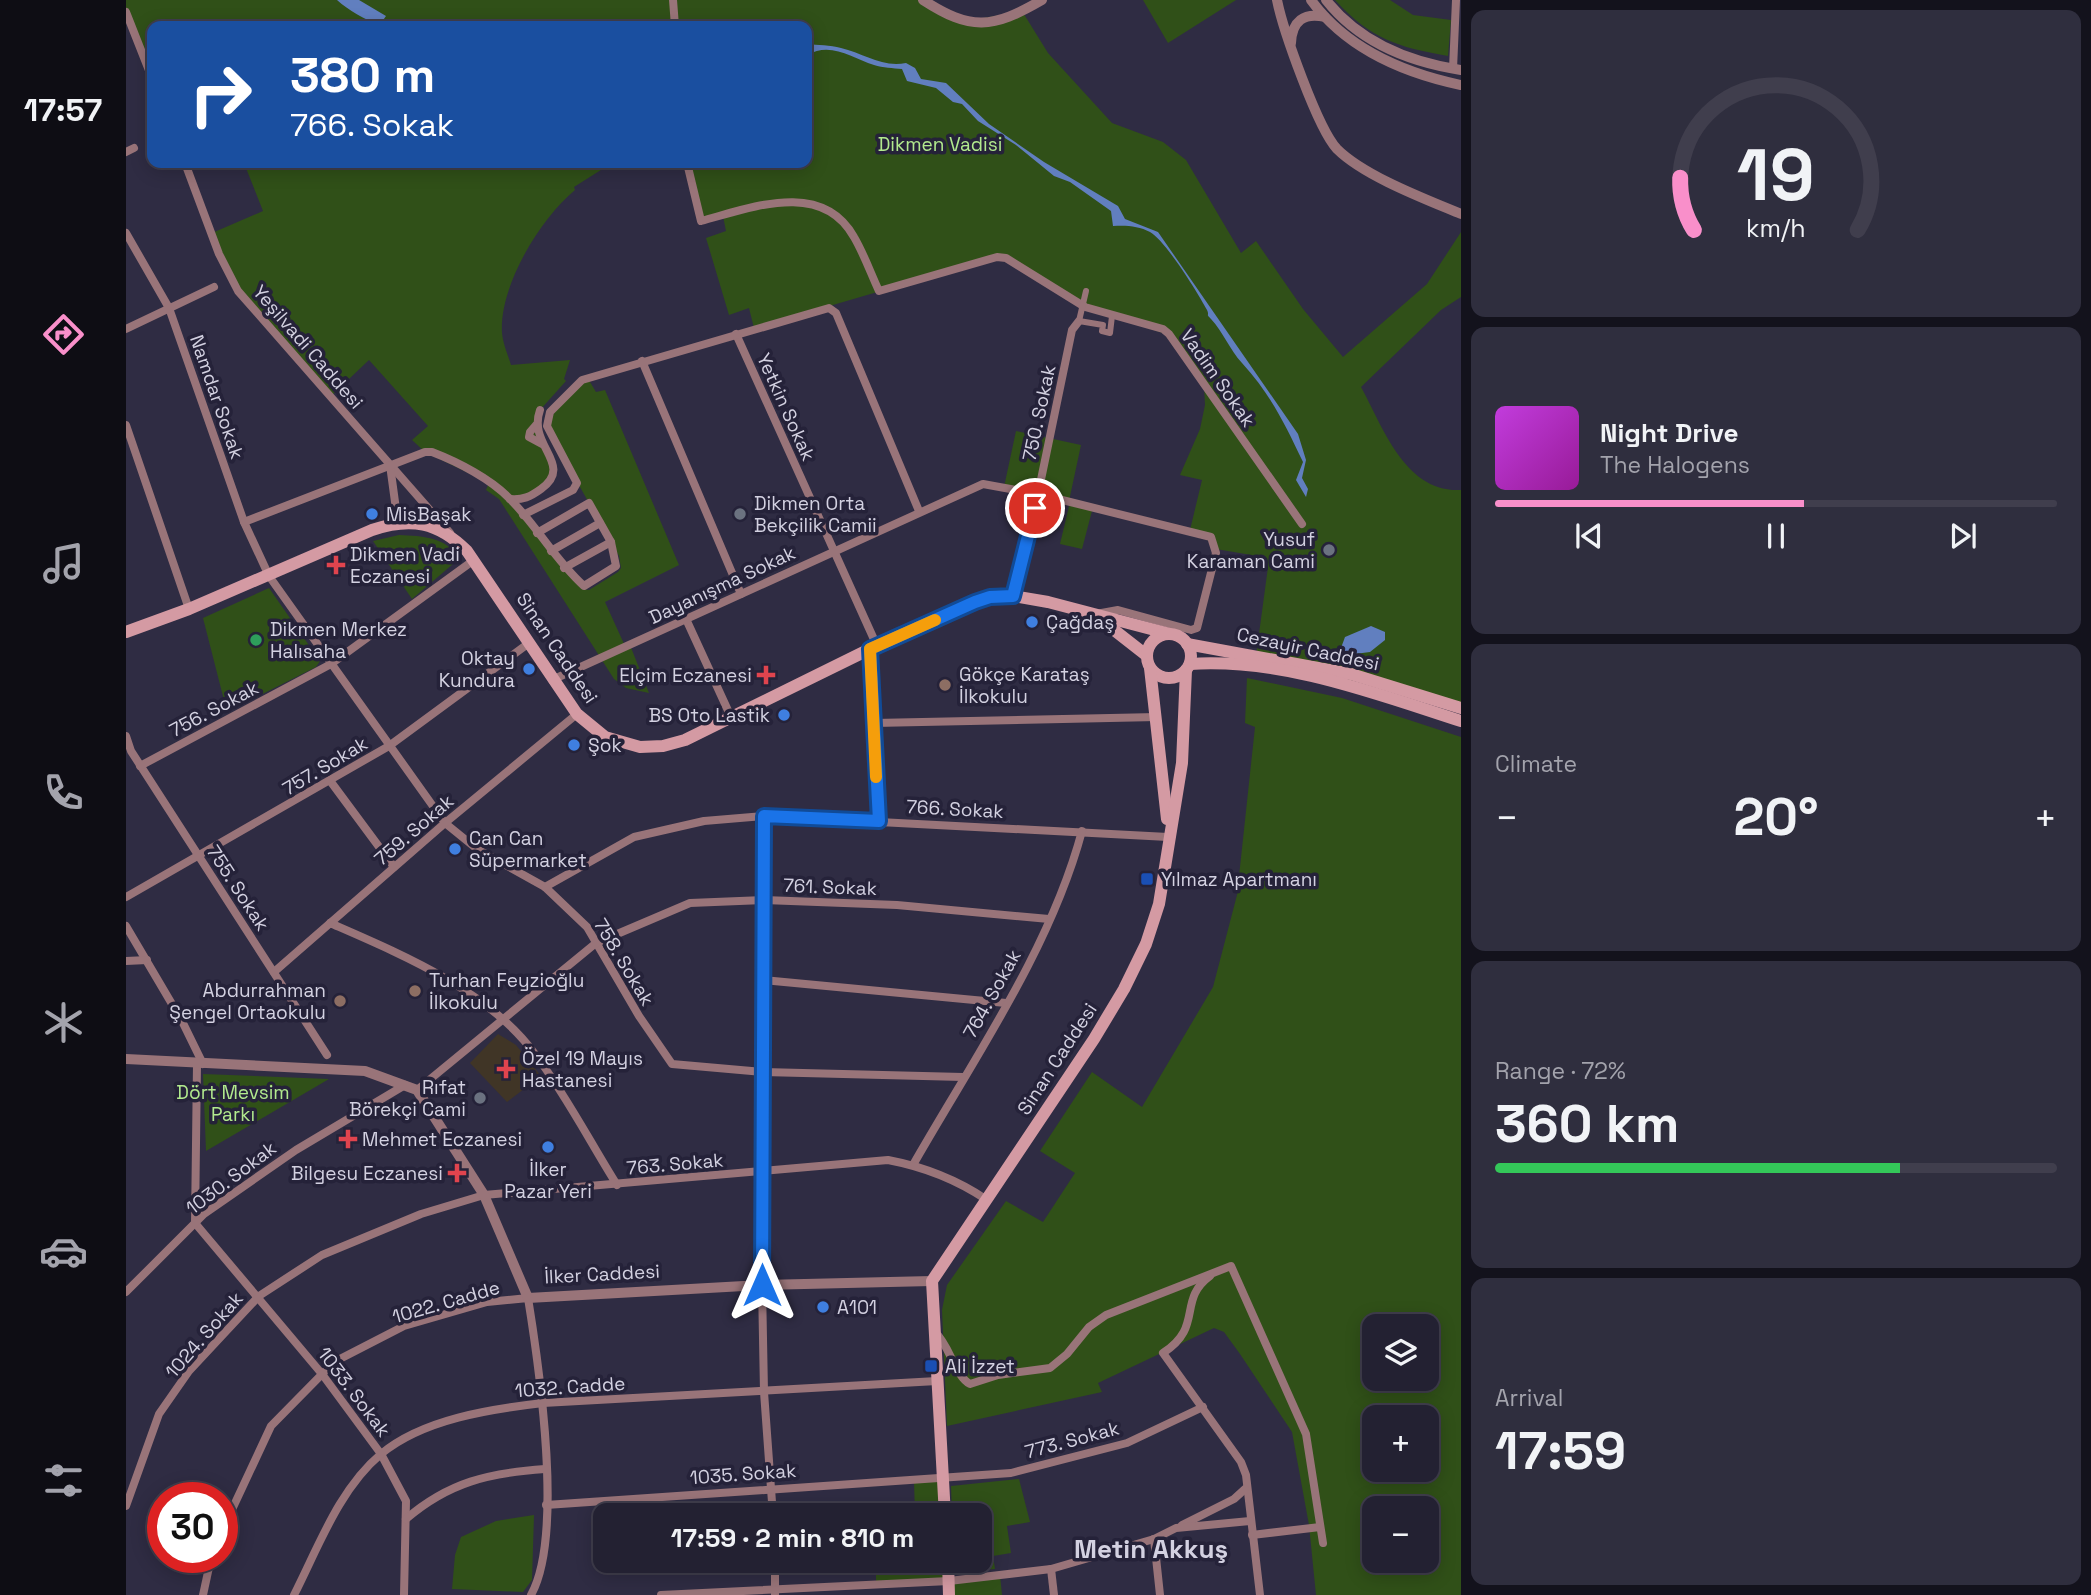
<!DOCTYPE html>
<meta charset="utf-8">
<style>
body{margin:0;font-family:"Space Grotesk",sans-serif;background:#2f2e3e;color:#f1f3f6;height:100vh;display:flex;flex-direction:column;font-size:26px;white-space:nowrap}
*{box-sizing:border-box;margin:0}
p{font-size:23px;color:#a3a3ac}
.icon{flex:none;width:38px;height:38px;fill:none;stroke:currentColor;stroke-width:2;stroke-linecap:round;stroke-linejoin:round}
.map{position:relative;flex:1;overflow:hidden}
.sheet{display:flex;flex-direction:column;gap:10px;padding:10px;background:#13121c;width:630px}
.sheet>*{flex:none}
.guide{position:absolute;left:21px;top:21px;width:665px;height:147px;border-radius:14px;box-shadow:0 4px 18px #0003,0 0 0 2px #403e4d;background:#1a4fa0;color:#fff;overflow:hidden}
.buttons{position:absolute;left:1236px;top:1314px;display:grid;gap:14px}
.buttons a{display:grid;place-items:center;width:77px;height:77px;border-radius:14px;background:#232132;box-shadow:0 4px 18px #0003,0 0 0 2px #403e4d;font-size:35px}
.speed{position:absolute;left:21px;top:1482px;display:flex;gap:14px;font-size:35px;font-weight:700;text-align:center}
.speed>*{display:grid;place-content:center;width:91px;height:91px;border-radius:50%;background:#232132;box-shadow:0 4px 18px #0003,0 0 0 2px #403e4d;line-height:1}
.speed .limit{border:10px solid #d22;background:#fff;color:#111}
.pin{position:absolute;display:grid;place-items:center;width:60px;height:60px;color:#fff;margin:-30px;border:4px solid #fff;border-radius:50%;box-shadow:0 2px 7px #0007}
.me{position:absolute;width:77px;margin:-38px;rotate:0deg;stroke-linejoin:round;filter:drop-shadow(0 0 5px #0008)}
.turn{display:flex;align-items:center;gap:24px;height:147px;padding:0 28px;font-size:32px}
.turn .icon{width:91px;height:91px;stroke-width:2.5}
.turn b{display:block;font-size:49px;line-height:60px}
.big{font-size:52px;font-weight:600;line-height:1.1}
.sheet .widget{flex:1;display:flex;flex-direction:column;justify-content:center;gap:10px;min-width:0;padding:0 24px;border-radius:14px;background:#2f2e3e}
.sheet .dial{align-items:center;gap:0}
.dial svg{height:182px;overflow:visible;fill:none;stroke:#403e4d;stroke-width:7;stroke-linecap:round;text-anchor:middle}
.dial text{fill:#f1f3f6;stroke:none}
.song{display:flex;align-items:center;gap:21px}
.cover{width:84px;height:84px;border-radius:10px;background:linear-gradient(135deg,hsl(290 70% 55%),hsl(300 70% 35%))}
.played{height:7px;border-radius:4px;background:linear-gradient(90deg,#f98fca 55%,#403e4d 55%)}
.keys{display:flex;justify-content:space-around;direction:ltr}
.heat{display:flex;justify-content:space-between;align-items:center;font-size:38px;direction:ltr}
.charge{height:10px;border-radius:5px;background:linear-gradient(90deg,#34c759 72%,#403e4d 0)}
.trip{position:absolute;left:467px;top:1503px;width:399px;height:70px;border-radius:14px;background:#232132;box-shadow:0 4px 18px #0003,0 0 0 2px #403e4d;font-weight:600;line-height:70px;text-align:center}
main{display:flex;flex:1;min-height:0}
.tabs{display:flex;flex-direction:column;width:126px;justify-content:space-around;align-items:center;background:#0e0d14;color:#a3a3ac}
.tabs .icon{width:49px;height:49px}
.tabs .on{color:#f98fca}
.tabs b{font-size:32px;color:#f1f3f6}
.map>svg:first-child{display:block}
.medical{fill:#403526}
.green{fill:#305018;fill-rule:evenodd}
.water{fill:#617fbf}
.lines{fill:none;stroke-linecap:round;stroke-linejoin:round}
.pedestrian{stroke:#997479;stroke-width:6}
.minor{stroke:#997479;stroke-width:8}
.tertiary{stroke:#997479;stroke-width:10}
.secondary{stroke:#d49aa3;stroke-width:12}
.pedestrian-bridge{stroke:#997479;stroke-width:6}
.route-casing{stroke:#114b97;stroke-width:18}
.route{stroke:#1a73e8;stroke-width:12}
.slow{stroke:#f59e0b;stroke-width:12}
.shop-dot{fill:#3f7fe0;stroke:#252239;stroke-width:2.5}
.worship-dot{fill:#6b7280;stroke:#252239;stroke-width:2.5}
.health-dot{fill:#e0444e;stroke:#252239;stroke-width:2.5}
.leisure-dot{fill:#2e9e5b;stroke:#252239;stroke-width:2.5}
.education-dot{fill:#8d6e63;stroke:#252239;stroke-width:2.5}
.transit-dot{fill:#1a4fb4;stroke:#252239;stroke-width:2.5}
.labels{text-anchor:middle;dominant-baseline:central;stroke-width:7;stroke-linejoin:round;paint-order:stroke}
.park-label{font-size:19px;fill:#b2ea8e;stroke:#252239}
.street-label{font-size:19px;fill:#d3d1e1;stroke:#252239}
.poi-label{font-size:19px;fill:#d3d1e1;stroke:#252239;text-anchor:start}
.district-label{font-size:26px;font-weight:bold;fill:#d3d1e1;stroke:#252239}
</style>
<main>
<nav class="tabs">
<b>17:57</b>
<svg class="icon on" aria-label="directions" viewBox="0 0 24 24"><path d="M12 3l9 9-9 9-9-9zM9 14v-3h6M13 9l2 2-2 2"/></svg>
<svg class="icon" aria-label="music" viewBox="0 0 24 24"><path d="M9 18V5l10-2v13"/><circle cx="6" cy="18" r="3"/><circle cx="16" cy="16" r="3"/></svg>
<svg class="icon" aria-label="phone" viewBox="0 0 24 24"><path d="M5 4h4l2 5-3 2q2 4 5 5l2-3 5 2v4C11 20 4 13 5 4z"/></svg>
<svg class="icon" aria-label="climate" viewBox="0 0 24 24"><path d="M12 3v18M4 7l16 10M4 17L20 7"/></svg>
<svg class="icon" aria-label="car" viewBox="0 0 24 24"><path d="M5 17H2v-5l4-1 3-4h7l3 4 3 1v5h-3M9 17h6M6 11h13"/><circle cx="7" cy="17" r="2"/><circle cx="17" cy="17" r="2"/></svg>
<svg class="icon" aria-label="filters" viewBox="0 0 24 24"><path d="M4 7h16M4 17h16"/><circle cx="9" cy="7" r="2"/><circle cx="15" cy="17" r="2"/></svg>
</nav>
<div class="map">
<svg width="1335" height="1595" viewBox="0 0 1335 1595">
<rect width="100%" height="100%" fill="#2f2c43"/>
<path class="medical" d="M372,1034L390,1045L415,1076L381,1102L344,1063Z"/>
<g class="green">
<path d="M0,0H797L836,22L896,11L922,53L986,123L1037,142L1060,160L1115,253L1130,241L1177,309L1217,357L1301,284L1335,232V297L1315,310L1235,387C1257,427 1279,493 1335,490V708L1130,656L1142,567L1137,557L1090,549L1088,544L1064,530L1076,480L1054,475L1074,429L1079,405L1078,386L1043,335L975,313L871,257L628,328L623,308L603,315L580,238L600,231L597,216L575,221L561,163H681V26H26V78L0,12Z"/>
<path d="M1017,0H1110L1042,43Z"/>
<path d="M1209,0H1264L1287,15L1325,20L1322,56C1271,47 1245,39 1209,0Z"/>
<path d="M118,163H486L448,187L449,190C414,219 373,286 376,333C377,344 382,355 385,365L444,360L438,379L440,381L414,410L410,421L428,466L418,487L385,500L456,589L463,590L492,572L495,568L493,556L424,434L422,420L461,377L470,392L479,390L553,565L479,602L499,646L504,645L523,693L500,688L488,679L373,499L360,490L363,483L299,452L286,440L302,426L243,360L204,397L125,310L86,233L137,211Z"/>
<path d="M890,431L955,445L943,501L878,487Z"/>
<path d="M944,502L967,507L956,549L934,544Z"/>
<path d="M273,535C297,536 319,537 334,558L286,599L247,541Z"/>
<path d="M143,588L194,661L190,667L101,712L77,618Z"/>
<path d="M1121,678L1216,698L1335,737V1595H1190L1183,1525L1166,1432L1114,1354L1098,1332L1088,1328L972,1383L976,1392L821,1426L816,1310L821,1285L880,1201L917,1222L949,1173L914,1151L966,1072L1016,1107L1087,987L1111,895L1129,727L1119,723ZM1248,1326H1300V1379H1248ZM1248,1418H1300V1470H1248ZM1248,1508H1300V1561H1248Z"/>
<path d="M77,1074L203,1079L80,1151Z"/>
<path d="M893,1479L904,1522L881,1526L885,1553L867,1556L869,1569L828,1572V1561H854V1516L826,1515L825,1486Z"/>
<path d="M817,1480L819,1515H789L788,1481Z"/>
<path d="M408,1515L406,1580L397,1592L326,1589L329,1555L335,1537L370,1521Z"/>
<path d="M750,1561H822L823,1580L874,1575L876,1595H823V1581L750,1585Z"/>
</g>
<g class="water">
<path d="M211,0H233L260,16L253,26C238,18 223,11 211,0Z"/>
<path d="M681,44C692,45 704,45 715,48C737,53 756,68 780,63L789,68L795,79L820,83L863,124L918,162L992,206L999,219L1032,232L1172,434L1180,460L1176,478L1182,489L1180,497L1170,480L1177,462C1159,424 1145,395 1116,363C1104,350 1097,332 1085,319C1079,313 1084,317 1081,310C1072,293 1039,240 1024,232C1013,226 1000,225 987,226L985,211L944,182L928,176L890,145L852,121L836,104L827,102L810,88L781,81L776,69C767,68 757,68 748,65C726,58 705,41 681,55Z"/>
<path d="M1245,626L1259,632V640L1244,652L1221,655L1215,648L1219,637Z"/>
</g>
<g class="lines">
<path class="pedestrian" d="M953,321L977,325L976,331L984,333L986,316"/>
<g class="minor">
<path d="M547,0L549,26"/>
<path d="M0,12L26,78"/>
<path d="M1327,69L1330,0"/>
<path d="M0,152L8,148"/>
<path d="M59,163L93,254L112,291L324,533"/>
<path d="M561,163L575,221C624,208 696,179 728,237C738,254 745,274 753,291L871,257L880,258L959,307L1037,329L1043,334L1176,524"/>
<path d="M0,233L43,308L118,522L143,576L319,823L351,849L419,887L461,927L513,1016L546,1064L637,1072L837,1077"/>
<path d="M0,329L88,287"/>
<path d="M610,334L751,646"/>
<path d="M516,361L615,594"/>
<path d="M0,425L63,609"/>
<path d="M410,425L404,432L403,437L416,444"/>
<path d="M264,465L272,524"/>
<path d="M384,499C397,500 404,497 415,489C449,464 401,446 414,410"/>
<path d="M397,515L447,490L451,483L421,426L424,412L456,380L703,308L710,313L793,511"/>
<path d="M118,522L299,452H306C332,462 365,479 384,499C411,526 429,560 458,586L490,566L485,542L463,503L411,533"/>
<path d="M425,551L474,523"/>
<path d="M438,568L485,542"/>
<path d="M887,596L912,494L946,330L953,321"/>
<path d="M560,619L605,717"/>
<path d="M744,649L753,821"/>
<path d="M426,680L857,484L912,494L1085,537L1090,553L1071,628L1065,630L992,610L970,614"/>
<path d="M748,723L1031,717"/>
<path d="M0,736L5,751L201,1055"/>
<path d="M14,766L205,664L348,560"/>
<path d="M205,782L268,867"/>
<path d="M638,816L636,1285L638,1392L647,1516"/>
<path d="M419,887L508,837L578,821L638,816L1042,837"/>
<path d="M0,897L263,746L403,643"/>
<path d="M204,923C275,954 362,990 409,1054C440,1095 464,1142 491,1185"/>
<path d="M0,926L56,1021L77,1064"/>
<path d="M0,961L21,960"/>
<path d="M148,972L319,823L451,714"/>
<path d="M637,980L880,1003"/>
<path d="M71,1064L69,1223L196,1374L255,1454L280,1501L278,1595"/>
<path d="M291,1090L470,943L564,903L638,900L771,905L923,919"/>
<path d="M787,1165C848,1058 924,950 956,831"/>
<path d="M1084,1276C1051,1300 1078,1327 1037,1353L1115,1462L1120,1475L1134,1595"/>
<path d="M0,1292L78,1214L170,1150L279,1085"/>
<path d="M809,1332C824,1346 829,1376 844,1384L872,1375L924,1368L941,1354L963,1327L980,1315L1105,1266L1180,1434L1197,1543"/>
<path d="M420,1505L885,1473L1001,1443L1077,1407"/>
<path d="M0,1506L33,1414L63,1371L133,1296L196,1255L295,1214L358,1195L762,1160C799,1167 830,1179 861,1200"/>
<path d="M280,1519C323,1482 363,1473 419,1469"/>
<path d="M1056,1525L1108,1499L1119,1489"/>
<path d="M96,1531L145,1426L208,1362L278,1326L361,1302L402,1298C413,1366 438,1536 405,1595"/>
<path d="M1126,1535L1194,1527"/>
<path d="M1028,1539L1034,1595"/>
<path d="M649,1561V1595"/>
<path d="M925,1569L928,1595"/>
<path d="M77,1595L85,1558"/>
<path d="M168,1595C192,1548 213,1489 255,1454C297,1419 365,1409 417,1403L811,1381"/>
<path d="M535,1595L823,1581L925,1569L1028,1539L1050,1528L1124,1521"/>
</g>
<g class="tertiary">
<path d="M797,0C845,31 866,29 916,0"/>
<path d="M1151,0C1157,30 1192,129 1211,149C1238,176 1299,199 1335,214"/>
<path d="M1185,0C1220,48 1278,73 1335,85"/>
<path d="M1200,0C1233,42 1283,62 1335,70"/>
<path d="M1165,43C1166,21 1178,12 1199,17"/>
<path d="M0,1059L239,1071L291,1090L358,1195L402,1298L636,1285L806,1281"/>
</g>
<g class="secondary">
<path d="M974,619L1020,655"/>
<path d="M0,632L63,609L246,530C285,517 312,522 341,551L451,714L479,737L514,747L537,746L559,740L744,649L864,597L887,596L922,602L1044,634"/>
<circle cx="1043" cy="656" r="22"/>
<path d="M1061,644L1225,674L1335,708"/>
<path d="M1064,664C1157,658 1248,693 1335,721"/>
<path d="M1024,668L1041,819"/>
<path d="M819,1516L806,1281L968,1039L998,989L1020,944L1033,904L1056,763L1060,670"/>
<path d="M822,1561L823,1595"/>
</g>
<path class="pedestrian-bridge" d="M953,321L960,291"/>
</g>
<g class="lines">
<g class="route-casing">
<path id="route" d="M636,1285L638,816L753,821L744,649L849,602L864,597L887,596L909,508"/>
</g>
<use href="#route" class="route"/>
<path class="slow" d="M750,777L744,649L809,620"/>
</g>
<g class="shop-dot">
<circle cx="246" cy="514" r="7"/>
<circle cx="906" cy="622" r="7"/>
<circle cx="403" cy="669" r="7"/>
<circle cx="658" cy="715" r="7"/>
<circle cx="448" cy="745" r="7"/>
<circle cx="329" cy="849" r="7"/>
<circle cx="422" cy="1147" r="7"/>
<circle cx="697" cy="1307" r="7"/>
</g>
<g class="worship-dot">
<circle cx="614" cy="514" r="7"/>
<circle cx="1203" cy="550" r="7"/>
<circle cx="354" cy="1098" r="7"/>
</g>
<g class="health-dot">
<path d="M206.5 554.5h7v7h7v7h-7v7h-7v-7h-7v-7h7z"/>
<path d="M636.5 664.5h7v7h7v7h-7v7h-7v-7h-7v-7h7z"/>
<path d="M376.5 1058.5h7v7h7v7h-7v7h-7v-7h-7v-7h7z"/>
<path d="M218.5 1128.5h7v7h7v7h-7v7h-7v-7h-7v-7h7z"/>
<path d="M327.5 1162.5h7v7h7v7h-7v7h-7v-7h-7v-7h7z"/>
</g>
<circle class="leisure-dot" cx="130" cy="640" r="7"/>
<g class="education-dot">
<circle cx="819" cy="685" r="7"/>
<circle cx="289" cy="991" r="7"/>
<circle cx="214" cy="1001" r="7"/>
</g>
<g class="transit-dot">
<rect x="1014" y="872" width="14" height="14" rx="3.5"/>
<rect x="798" y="1359" width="14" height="14" rx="3.5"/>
</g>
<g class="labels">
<g class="park-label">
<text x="814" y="144">Dikmen Vadisi</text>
<text x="107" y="1092">Dört Mevsim<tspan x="107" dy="22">Parkı</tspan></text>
</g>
<g class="street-label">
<text transform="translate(182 347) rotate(49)">Yeşilvadi Caddesi</text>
<text transform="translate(1092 378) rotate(55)">Vadim Sokak</text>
<text transform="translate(91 397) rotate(71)">Namdar Sokak</text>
<text transform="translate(660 407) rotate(66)">Yetkin Sokak</text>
<text transform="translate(913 413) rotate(-78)">750. Sokak</text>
<text transform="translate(596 585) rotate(-25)">Dayanışma Sokak</text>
<text transform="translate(431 648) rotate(56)">Sinan Caddesi</text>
<text transform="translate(1182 649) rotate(12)">Cezayir Caddesi</text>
<text transform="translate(88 709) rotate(-28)">756. Sokak</text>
<text transform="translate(199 766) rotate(-31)">757. Sokak</text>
<text transform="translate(829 809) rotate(3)">766. Sokak</text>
<text transform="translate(288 830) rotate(-41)">759. Sokak</text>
<text transform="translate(704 887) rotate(2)">761. Sokak</text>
<text transform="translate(112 888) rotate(57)">755. Sokak</text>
<text transform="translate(498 962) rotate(59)">758. Sokak</text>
<text transform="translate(866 994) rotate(-61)">764. Sokak</text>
<text transform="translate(931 1059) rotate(-57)">Sinan Caddesi</text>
<text transform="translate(549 1164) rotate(-5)">763. Sokak</text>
<text transform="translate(105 1178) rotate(-37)">1030. Sokak</text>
<text transform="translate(476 1274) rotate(-3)">İlker Caddesi</text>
<text transform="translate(320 1302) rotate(-16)">1022. Cadde</text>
<text transform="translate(78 1335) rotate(-49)">1024. Sokak</text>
<text transform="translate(444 1387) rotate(-4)">1032. Cadde</text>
<text transform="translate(228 1392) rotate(53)">1033. Sokak</text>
<text transform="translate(946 1440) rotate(-15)">773. Sokak</text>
<text transform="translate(617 1474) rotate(-4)">1035. Sokak</text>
</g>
<g class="poi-label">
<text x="628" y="503">Dikmen Orta<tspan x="628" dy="22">Bekçilik Camii</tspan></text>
<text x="260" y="514">MisBaşak</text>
<text x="1189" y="539" text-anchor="end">Yusuf<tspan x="1189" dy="22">Karaman Cami</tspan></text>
<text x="224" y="554">Dikmen Vadi<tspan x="224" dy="22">Eczanesi</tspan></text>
<text x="920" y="622">Çağdaş</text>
<text x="144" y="629">Dikmen Merkez<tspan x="144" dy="22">Halısaha</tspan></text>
<text x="389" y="658" text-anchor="end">Oktay<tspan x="389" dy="22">Kundura</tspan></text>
<text x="833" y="674">Gökçe Karataş<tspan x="833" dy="22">İlkokulu</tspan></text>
<text x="626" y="675" text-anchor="end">Elçim Eczanesi</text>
<text x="644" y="715" text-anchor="end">BS Oto Lastik</text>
<text x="462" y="745">Şok</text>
<text x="343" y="838">Can Can<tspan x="343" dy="22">Süpermarket</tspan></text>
<text x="1035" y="879">Yılmaz Apartmanı</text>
<text x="303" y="980">Turhan Feyzioğlu<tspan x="303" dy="22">İlkokulu</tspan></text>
<text x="200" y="990" text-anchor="end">Abdurrahman<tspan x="200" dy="22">Şengel Ortaokulu</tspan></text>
<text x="396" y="1058">Özel 19 Mayıs<tspan x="396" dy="22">Hastanesi</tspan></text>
<text x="340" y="1087" text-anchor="end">Rıfat<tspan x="340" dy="22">Börekçi Cami</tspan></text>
<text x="236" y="1139">Mehmet Eczanesi</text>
<text x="422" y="1169" text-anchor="middle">İlker<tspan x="422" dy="22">Pazar Yeri</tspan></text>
<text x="317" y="1173" text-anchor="end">Bilgesu Eczanesi</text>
<text x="711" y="1307">A101</text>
<text x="819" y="1366">Ali İzzet</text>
</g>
<g class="district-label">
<text x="1025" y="1549">Metin Akkuş</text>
</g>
</g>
</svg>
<div class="buttons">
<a><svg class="icon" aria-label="layers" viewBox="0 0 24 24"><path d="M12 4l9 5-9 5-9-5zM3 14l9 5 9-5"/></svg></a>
<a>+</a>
<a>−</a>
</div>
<div class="speed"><div class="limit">30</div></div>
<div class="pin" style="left:909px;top:508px;background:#d93025"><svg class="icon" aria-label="arrive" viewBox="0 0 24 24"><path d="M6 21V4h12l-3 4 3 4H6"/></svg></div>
<svg class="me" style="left:636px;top:1285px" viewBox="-20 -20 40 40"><path d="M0-17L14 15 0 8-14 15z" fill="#1a73e8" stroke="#fff" stroke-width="4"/></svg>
<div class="trip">17:59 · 2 min · 810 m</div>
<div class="guide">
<div class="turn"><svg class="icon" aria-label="right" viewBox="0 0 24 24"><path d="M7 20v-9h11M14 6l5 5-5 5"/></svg><div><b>380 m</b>766. Sokak</div></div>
</div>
</div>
<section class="sheet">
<div class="widget dial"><svg viewBox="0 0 100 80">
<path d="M14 69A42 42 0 1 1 86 69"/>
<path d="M14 69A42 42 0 0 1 8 46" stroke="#f98fca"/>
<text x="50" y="56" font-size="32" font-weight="700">19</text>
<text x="50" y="72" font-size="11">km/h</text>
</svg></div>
<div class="widget">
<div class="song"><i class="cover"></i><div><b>Night Drive</b><p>The Halogens</p></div></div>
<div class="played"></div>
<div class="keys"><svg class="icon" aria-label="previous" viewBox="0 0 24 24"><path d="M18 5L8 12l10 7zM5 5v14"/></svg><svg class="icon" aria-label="pause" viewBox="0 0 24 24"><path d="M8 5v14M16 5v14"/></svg><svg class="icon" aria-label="next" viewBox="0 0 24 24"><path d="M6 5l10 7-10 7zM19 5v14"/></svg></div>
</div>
<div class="widget"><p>Climate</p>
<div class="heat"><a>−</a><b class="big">20°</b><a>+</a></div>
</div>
<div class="widget"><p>Range · 72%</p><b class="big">360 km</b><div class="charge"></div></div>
<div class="widget"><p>Arrival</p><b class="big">17:59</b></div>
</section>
</main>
